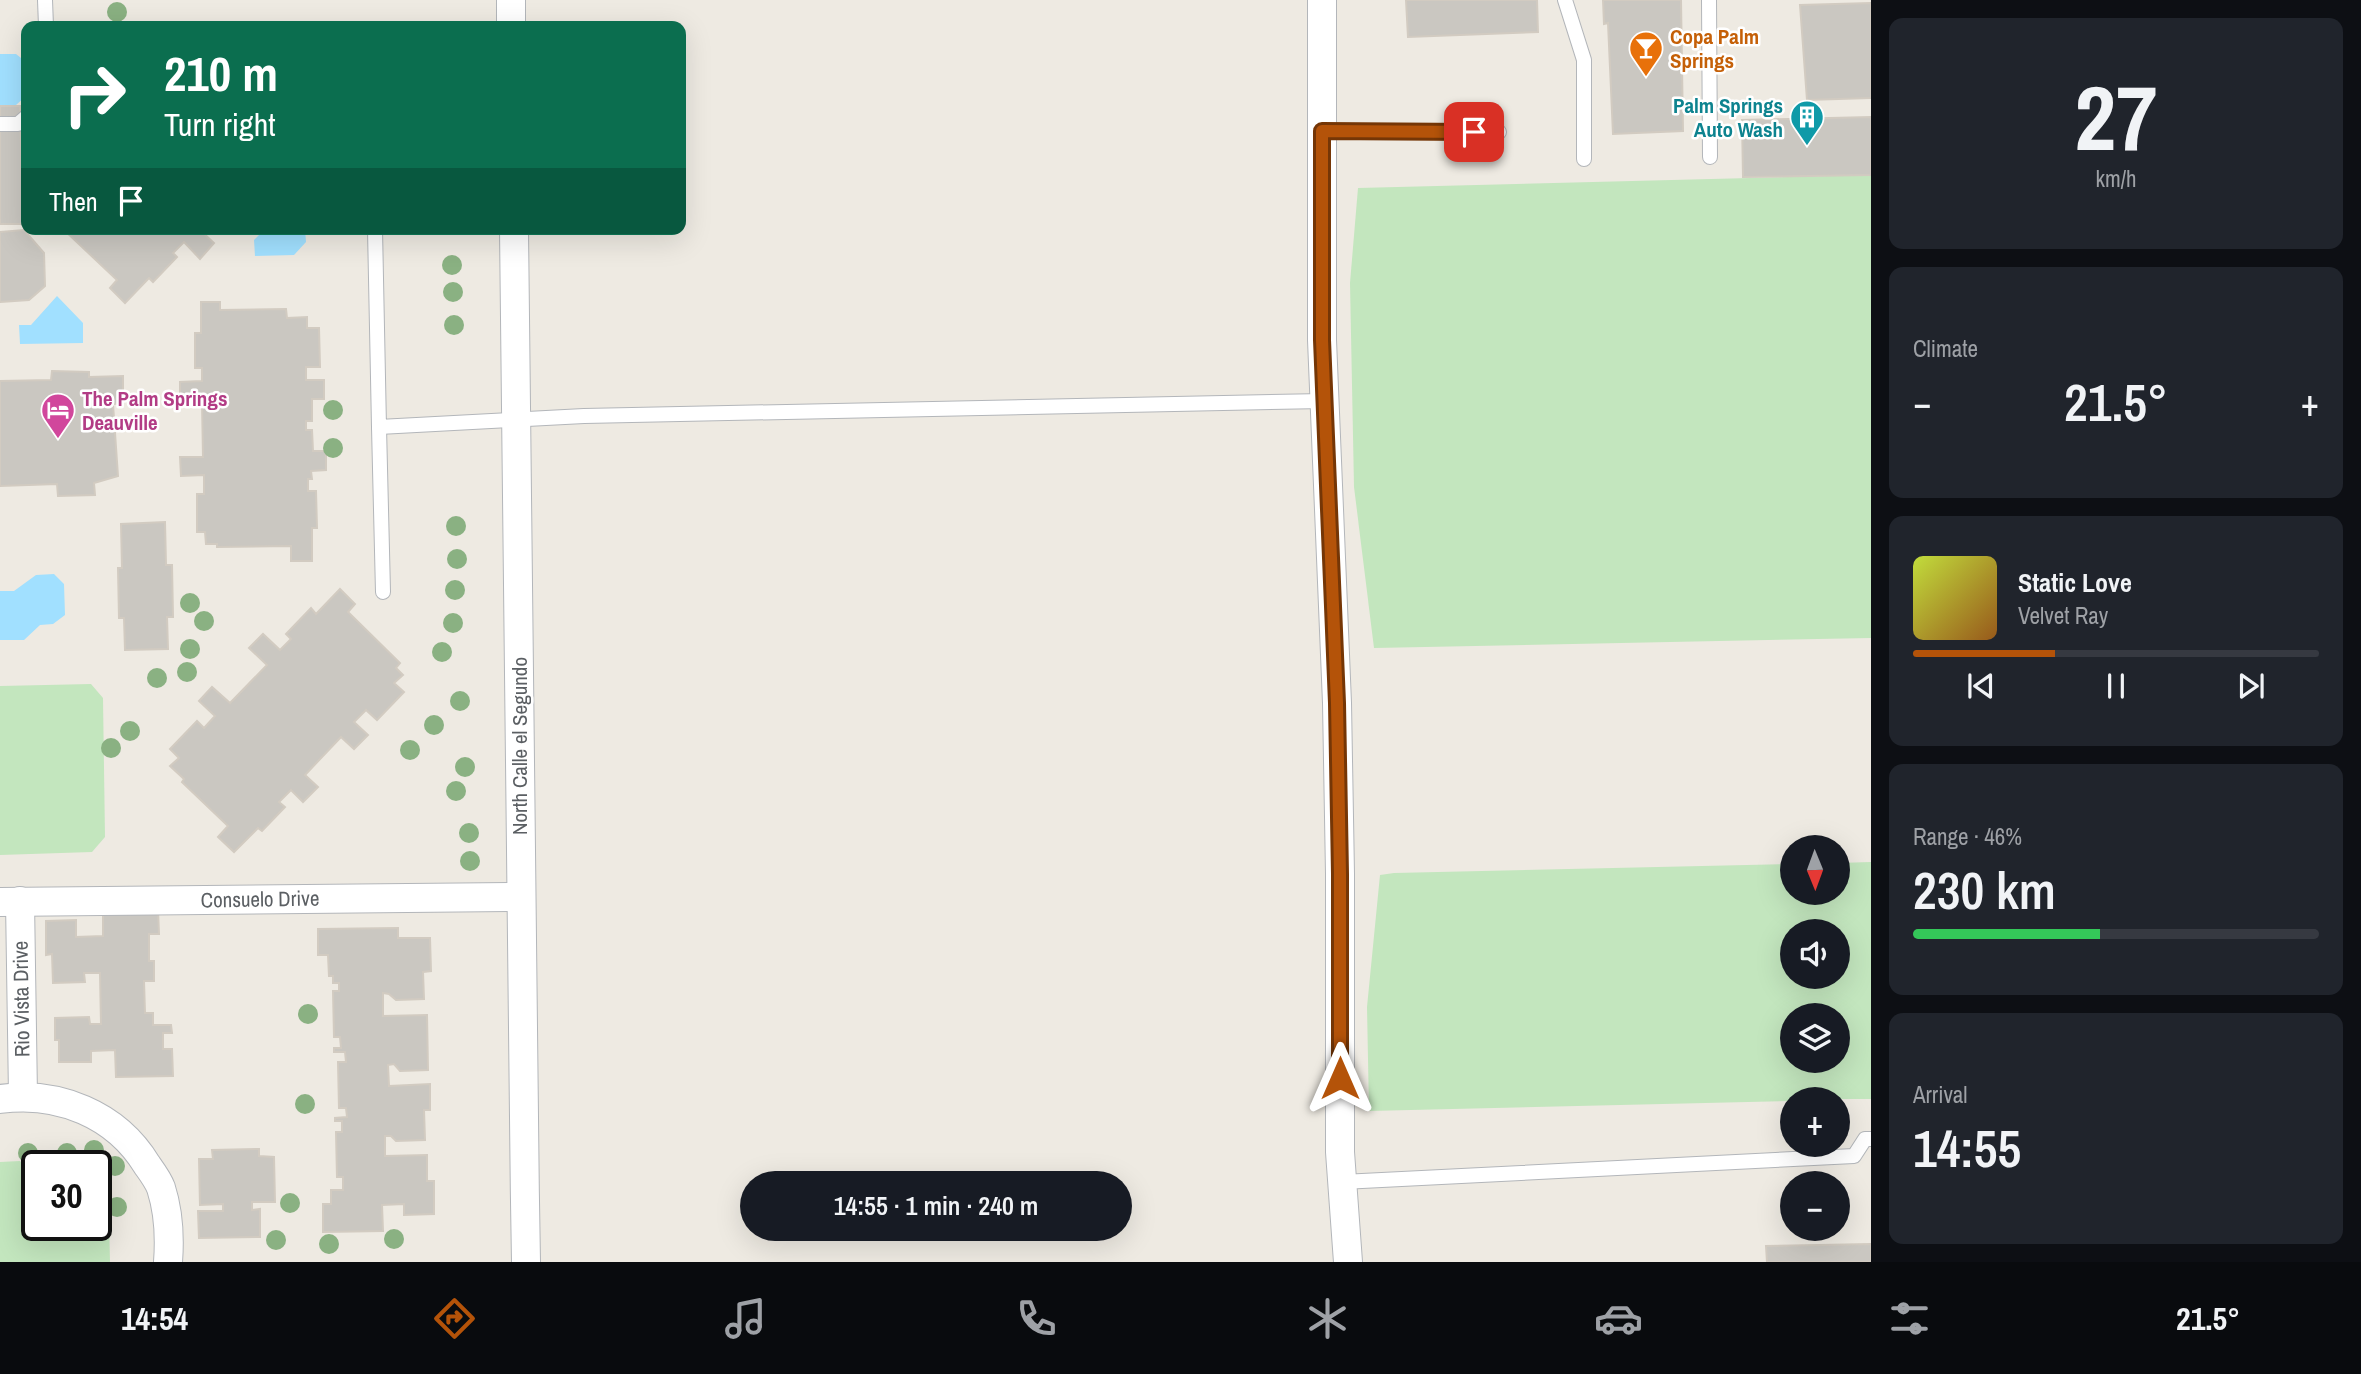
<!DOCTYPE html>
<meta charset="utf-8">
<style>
body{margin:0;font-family:"Archivo Narrow",sans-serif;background:#20242c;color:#f1f3f6;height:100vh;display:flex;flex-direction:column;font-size:26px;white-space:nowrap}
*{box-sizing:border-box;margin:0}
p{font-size:23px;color:#9ea1a6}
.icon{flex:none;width:38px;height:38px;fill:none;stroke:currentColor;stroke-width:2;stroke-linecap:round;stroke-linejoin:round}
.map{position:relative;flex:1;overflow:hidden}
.sheet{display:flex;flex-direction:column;gap:18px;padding:18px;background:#0d0f14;width:490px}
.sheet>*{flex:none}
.hud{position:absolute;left:21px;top:21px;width:665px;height:214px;border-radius:14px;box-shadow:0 7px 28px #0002;background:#0b6e4f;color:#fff;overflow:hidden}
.needle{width:46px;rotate:179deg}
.controls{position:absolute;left:1780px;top:835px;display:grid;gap:14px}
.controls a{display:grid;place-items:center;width:70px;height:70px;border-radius:50%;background:#171b24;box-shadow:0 7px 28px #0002;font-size:35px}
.speed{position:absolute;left:21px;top:1150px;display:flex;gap:14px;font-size:35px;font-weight:700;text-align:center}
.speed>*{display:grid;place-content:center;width:91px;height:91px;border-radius:50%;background:#171b24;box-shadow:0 7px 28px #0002;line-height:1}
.speed .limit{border:4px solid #111;border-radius:10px;background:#fff;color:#111}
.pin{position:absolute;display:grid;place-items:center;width:60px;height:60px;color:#fff;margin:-30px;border-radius:14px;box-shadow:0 4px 10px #0006}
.me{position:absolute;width:77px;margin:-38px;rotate:0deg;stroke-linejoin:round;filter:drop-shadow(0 0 5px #0008)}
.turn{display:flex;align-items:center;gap:24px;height:147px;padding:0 28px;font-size:32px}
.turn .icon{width:91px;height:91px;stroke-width:2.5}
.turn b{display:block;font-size:49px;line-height:60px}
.then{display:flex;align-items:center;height:66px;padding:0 28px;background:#0003;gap:14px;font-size:26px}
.big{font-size:52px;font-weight:600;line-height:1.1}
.sheet .card{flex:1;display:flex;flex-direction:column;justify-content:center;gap:10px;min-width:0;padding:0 24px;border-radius:14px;background:#20242c}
.sheet .dial{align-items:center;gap:0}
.dial b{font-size:91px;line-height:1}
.song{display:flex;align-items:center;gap:21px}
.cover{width:84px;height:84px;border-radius:10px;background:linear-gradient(135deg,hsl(70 70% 55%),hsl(30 70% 35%))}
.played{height:7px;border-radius:4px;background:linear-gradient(90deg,#b45309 35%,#363941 35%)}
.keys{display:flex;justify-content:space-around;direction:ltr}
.heat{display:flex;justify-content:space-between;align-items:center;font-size:38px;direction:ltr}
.charge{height:10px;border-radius:5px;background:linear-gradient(90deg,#34c759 46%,#363941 0)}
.trip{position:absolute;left:740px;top:1171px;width:392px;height:70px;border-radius:35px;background:#171b24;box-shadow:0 7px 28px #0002;font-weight:600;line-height:70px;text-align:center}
.dock{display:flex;height:112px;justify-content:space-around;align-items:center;background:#090b0e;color:#9ea1a6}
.dock .icon{width:49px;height:49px}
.dock .on{color:#b45309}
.dock b{font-size:32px;color:#f1f3f6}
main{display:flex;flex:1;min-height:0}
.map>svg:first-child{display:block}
.green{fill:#c3e6be;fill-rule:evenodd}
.water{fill:#a1e0ff}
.building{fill:#cac7c1;stroke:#d2cbc1;stroke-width:2}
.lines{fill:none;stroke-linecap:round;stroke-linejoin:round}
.service-casing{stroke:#b3b6ba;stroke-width:16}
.minor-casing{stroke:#b3b6ba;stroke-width:30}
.service{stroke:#fff;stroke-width:14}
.minor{stroke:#fff;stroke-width:28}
.tree{fill:#8ab182}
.route-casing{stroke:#753606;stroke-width:18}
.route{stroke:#b45309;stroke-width:12}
.labels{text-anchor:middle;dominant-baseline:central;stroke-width:5;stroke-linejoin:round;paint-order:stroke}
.food-label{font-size:21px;font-weight:bold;fill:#c56008;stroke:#fff;text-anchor:start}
.culture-label{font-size:21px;font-weight:bold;fill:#0d838f;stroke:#fff;text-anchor:end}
.hotel-label{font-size:21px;font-weight:bold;fill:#b23c85;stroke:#fff;text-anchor:start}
.street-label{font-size:21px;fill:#5b5f63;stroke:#fff}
</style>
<main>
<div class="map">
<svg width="1871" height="1262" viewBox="0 0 1871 1262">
<rect width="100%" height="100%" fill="#eeeae2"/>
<g class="green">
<path d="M1871,175V638L1374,648L1354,487L1350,283L1358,188Z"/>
<path d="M91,684L103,698L105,837L92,852L0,855V686Z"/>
<path d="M1871,862V1099H1792V1101L1369,1111L1367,1007L1380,875L1394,873L1792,864V892H1838V863ZM1838,931V976H1792V931ZM1838,1015V1060H1792V1015Z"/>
<path d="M95,1159L108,1175L110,1262H0V1162L20,1161L31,1174L37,1166V1225H96V1166H37L40,1161Z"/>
</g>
<g class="water">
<path d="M0,54H16L26,62V96L16,105H0Z"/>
<path d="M265,229H305L306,242L294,255L255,256L254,240Z"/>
<path d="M57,296L83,323V343L20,344L19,325H31Z"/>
<path d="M54,574L64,584L65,615L53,624L40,625L24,640H0V591H14L36,575Z"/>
</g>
<g class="building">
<path d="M1406,0H1537L1538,32L1408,37Z"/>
<path d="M1603,0H1681L1683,131L1613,134L1608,23L1604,24Z"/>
<path d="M1871,3V98L1807,100L1800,5Z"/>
<path d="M0,106H20L23,224H0Z"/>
<path d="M1871,117V175L1743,177L1742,120Z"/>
<path d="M63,229H199L214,243L200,259L184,242L173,253L177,257L153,282L149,278L125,303L110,288L117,280Z"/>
<path d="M24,230L44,253L45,286L29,300L0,302V232Z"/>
<path d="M201,302H220V310L286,309L287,318L307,317V328H319L320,367H306V380H324V399H312V421H306V430H312L313,451H326V470L311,471L312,479H308V491H316L317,528H312V561H291V546L217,547V544H206L205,532H197V494H204V475L181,476L180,457H203L202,402H180V382L202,381V368H195V333H201Z"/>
<path d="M52,371L89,372V377L123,376V403L113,404L118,476L94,483L95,495L58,496L57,484L0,486V381L51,380Z"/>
<path d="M165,522L166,565H172L173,617H167L168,649L125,650L124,618H119L118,568H122L121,524Z"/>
<path d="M340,589L355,604L348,612L400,663L396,668L403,675L394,683L404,692L377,720L366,710L354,722L368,735L354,749L341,737L305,775L318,787L303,802L291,790L279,802L285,807L262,831L258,828L234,852L218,837L228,826L182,782L184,779L170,766L179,758L170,749L197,721L204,728L215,716L199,701L212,687L230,703L267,665L249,648L263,634L280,650L291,639L286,634L311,608L316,614Z"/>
<path d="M158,909L159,934H149V961H154V981H144L145,1013H153V1025H171L172,1033H163V1049H172L173,1076L116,1077L115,1050L91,1051V1062H59V1040H55V1018L89,1017L90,1024H101L100,973H84L85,982L53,983L52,954L46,955V921L76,920V937L103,936V910Z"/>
<path d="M398,928V938H430L431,971L423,972L424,999L396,1000L389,994L383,993V1016L427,1015L428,1070L400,1071L394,1064L388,1065L389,1086L430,1084V1110H424L425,1140L396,1141L391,1136H385V1156L427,1155V1181H434V1214L404,1215V1204L382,1205L383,1231L323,1232V1204H331V1190H343V1177H337L336,1132H342V1121H335V1118L347,1117L346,1108H339L338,1062H346L345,1052H334V1048H341L340,1037H334L333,991H339V983H333V976H329L328,955H318V929Z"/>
<path d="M259,1149V1156L274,1157L275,1202H252V1210L260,1209V1237L199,1238L198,1211H223V1204L200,1205L199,1159H213L212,1150Z"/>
<path d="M1871,1244V1262H1767L1766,1246Z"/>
</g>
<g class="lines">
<g class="service-casing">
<g id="service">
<path d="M45,0L46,26"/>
<path d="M1565,0L1584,60V159"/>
<path d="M1709,0L1710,157"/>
<path d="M0,124H18L26,117"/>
<path d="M1322,131L1499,132"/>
<path d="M375,229L379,427L584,416L1324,401"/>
<path d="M379,427L383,592"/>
<path d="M1342,1182L1854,1156L1865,1139H1871"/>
</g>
</g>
<g class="minor-casing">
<g id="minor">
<path d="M511,0V26"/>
<path d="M1322,0V340L1337,703L1340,874V1152L1348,1262"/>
<path d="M514,229C519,574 520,918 526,1262"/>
<path d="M20,901L23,1096"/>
<path d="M0,902L519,897"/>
<path d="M0,1099C58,1091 116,1114 147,1165C152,1172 158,1180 161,1188C169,1213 170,1236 168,1262"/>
</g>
</g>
<use href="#service" class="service"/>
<use href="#minor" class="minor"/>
</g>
<g class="tree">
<circle cx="117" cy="12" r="10"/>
<circle cx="452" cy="265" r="10"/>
<circle cx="453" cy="292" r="10"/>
<circle cx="454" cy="325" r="10"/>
<circle cx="333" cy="410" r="10"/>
<circle cx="333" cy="448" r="10"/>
<circle cx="456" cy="526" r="10"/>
<circle cx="457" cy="559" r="10"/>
<circle cx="455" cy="590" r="10"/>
<circle cx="190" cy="603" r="10"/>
<circle cx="204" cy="621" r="10"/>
<circle cx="453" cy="623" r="10"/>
<circle cx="190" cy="649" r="10"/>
<circle cx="442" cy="652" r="10"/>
<circle cx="187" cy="672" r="10"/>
<circle cx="157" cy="678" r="10"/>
<circle cx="460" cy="701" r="10"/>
<circle cx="434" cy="725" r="10"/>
<circle cx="130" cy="731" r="10"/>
<circle cx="111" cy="748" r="10"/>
<circle cx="410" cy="750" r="10"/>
<circle cx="465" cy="767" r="10"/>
<circle cx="456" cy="791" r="10"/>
<circle cx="469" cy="833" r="10"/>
<circle cx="470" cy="861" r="10"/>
<circle cx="308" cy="1014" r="10"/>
<circle cx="305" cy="1104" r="10"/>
<circle cx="94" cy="1150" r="10"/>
<circle cx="28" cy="1153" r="10"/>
<circle cx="67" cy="1153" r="10"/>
<circle cx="115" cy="1166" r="10"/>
<circle cx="290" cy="1203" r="10"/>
<circle cx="117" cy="1207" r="10"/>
<circle cx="394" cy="1239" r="10"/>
<circle cx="276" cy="1240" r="10"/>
<circle cx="329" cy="1244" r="10"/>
</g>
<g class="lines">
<g class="route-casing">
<path id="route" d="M1340,1078V874L1337,703L1322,340V131L1474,132"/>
</g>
<use href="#route" class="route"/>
</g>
<defs>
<g id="bar-pin" transform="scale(1.75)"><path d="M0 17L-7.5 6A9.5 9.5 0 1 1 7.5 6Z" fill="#e8710a" stroke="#fff"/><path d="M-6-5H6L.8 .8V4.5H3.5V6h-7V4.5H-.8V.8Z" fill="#fff"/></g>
<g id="building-pin" transform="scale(1.75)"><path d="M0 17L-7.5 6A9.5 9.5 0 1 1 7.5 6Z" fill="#0f9aa8" stroke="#fff"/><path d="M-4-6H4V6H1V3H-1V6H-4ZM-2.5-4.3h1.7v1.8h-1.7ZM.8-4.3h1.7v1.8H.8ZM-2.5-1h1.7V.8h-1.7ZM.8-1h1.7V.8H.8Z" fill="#fff"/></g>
<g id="hotel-pin" transform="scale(1.75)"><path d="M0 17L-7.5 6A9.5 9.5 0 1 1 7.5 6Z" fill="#d1479c" stroke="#fff"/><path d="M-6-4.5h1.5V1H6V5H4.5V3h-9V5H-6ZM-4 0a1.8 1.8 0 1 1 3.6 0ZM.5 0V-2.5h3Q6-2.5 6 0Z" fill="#fff"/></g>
</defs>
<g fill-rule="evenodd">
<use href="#bar-pin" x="1646" y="48"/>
<use href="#building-pin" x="1807" y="117"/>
<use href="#hotel-pin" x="58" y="410"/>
</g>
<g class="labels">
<g class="food-label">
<text x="1670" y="36">Copa Palm<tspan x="1670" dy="24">Springs</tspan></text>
</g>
<g class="culture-label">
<text x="1783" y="105">Palm Springs<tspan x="1783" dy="24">Auto Wash</tspan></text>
</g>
<g class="hotel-label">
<text x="82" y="398">The Palm Springs<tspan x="82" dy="24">Deauville</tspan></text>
</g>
<g class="street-label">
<text transform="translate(519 746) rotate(-90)">North Calle el Segundo</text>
<text transform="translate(260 899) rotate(-1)">Consuelo Drive</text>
<text transform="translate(21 999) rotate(-91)">Rio Vista Drive</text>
</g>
</g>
</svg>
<div class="controls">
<a><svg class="needle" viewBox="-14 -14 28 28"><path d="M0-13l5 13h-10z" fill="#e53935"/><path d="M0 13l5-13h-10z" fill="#9ea1a6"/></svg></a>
<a><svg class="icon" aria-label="sound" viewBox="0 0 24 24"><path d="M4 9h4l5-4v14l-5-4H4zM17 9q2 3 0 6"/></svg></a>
<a><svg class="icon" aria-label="layers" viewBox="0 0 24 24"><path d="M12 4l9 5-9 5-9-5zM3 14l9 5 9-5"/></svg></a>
<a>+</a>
<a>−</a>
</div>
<div class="speed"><div class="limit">30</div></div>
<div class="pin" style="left:1474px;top:132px;background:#d93025"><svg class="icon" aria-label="arrive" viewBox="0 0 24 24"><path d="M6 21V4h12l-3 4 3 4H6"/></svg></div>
<svg class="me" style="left:1340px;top:1078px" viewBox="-20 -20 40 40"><path d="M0-17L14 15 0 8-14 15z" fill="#b45309" stroke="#fff" stroke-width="4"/></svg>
<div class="trip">14:55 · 1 min · 240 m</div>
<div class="hud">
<div class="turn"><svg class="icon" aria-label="right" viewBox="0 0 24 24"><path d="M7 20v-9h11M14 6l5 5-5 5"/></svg><div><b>210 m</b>Turn right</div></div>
<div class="then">Then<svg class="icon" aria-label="arrive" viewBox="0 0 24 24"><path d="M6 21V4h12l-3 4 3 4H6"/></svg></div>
</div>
</div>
<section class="sheet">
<div class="card dial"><b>27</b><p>km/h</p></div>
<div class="card"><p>Climate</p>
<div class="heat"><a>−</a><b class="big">21.5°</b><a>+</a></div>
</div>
<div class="card">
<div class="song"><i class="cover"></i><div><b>Static Love</b><p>Velvet Ray</p></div></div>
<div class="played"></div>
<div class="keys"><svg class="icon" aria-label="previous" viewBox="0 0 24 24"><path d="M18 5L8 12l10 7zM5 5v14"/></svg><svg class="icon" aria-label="pause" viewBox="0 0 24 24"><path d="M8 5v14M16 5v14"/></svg><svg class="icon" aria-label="next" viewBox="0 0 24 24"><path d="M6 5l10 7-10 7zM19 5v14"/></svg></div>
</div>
<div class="card"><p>Range · 46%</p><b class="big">230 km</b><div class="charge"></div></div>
<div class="card"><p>Arrival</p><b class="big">14:55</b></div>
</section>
</main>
<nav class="dock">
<b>14:54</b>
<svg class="icon on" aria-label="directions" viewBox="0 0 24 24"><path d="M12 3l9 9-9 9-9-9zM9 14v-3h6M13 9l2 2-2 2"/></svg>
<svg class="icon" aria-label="music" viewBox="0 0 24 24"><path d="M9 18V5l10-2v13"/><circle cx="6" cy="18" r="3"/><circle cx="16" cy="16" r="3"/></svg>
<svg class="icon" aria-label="phone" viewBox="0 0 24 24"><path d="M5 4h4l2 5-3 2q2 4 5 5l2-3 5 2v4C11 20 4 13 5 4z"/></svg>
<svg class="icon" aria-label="climate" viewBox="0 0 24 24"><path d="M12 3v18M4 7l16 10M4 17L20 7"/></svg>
<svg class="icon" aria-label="car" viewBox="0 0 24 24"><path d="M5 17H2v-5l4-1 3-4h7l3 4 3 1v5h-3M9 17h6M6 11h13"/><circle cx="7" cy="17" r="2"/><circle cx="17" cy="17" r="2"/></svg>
<svg class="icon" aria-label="filters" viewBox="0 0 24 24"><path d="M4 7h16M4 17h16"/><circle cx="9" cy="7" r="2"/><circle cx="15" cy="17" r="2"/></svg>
<b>21.5°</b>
</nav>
